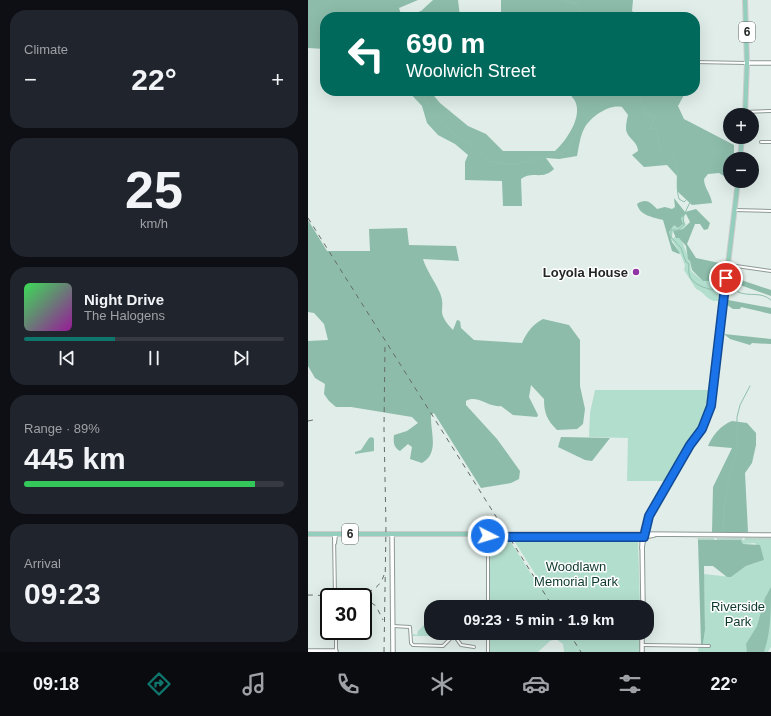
<!DOCTYPE html>
<meta charset="utf-8">
<style>
body{margin:0;font-family:Helvetica,sans-serif;background:#20242c;color:#f1f3f6;height:100vh;display:flex;flex-direction:column;font-size:15px;white-space:nowrap}
*{box-sizing:border-box;margin:0}
p{font-size:13px;color:#9ea1a6}
.icon{flex:none;width:22px;height:22px;fill:none;stroke:currentColor;stroke-width:2;stroke-linecap:round;stroke-linejoin:round}
.map{position:relative;flex:1;overflow:hidden}
.sheet{display:flex;flex-direction:column;gap:10px;padding:10px;background:#0d0f14;width:308px}
.sheet>*{flex:none}
.banner{position:absolute;left:12px;top:12px;width:380px;height:84px;border-radius:16px;box-shadow:0 4px 16px #0002;background:#00695c;color:#fff;overflow:hidden}
.buttons{position:absolute;left:415px;top:108px;display:grid;gap:8px}
.buttons a{display:grid;place-items:center;width:36px;height:36px;border-radius:50%;background:#171b24;box-shadow:0 4px 16px #0002;font-size:20px}
.speed{position:absolute;left:12px;top:588px;display:flex;gap:8px;font-size:20px;font-weight:700;text-align:center}
.speed>*{display:grid;place-content:center;width:52px;height:52px;border-radius:50%;background:#171b24;box-shadow:0 4px 16px #0002;line-height:1}
.speed .limit{border:2px solid #111;border-radius:6px;background:#fff;color:#111}
.pin{position:absolute;display:grid;place-items:center;width:34px;height:34px;color:#fff;margin:-17px;border:2px solid #fff;border-radius:50%;box-shadow:0 1px 4px #0007}
.me{position:absolute;width:44px;margin:-22px;rotate:95deg;stroke-linejoin:round;filter:drop-shadow(0 0 3px #0008)}
.turn{display:flex;align-items:center;gap:14px;height:84px;padding:0 20px;font-size:18px}
.turn .icon{width:52px;height:52px;stroke-width:2.5}
.turn b{display:block;font-size:28px;line-height:34px}
.big{font-size:30px;font-weight:700;line-height:1.1}
.sheet .widget{flex:1;display:flex;flex-direction:column;justify-content:center;gap:6px;min-width:0;padding:0 14px;border-radius:16px;background:#20242c}
.sheet .dial{align-items:center;gap:0}
.dial b{font-size:52px;line-height:1}
.song{display:flex;align-items:center;gap:12px}
.cover{width:48px;height:48px;border-radius:6px;background:linear-gradient(135deg,hsl(130 70% 55%),hsl(300 70% 35%))}
.played{height:4px;border-radius:2px;background:linear-gradient(90deg,#0f766e 35%,#363941 35%)}
.keys{display:flex;justify-content:space-around;direction:ltr}
.heat{display:flex;justify-content:space-between;align-items:center;font-size:22px;direction:ltr}
.charge{height:6px;border-radius:3px;background:linear-gradient(90deg,#34c759 89%,#363941 0)}
.trip{position:absolute;left:116px;top:600px;width:230px;height:40px;border-radius:16px;background:#171b24;box-shadow:0 4px 16px #0002;font-weight:700;line-height:40px;text-align:center}
.tab-bar{display:flex;height:64px;justify-content:space-around;align-items:center;background:#090b0e;color:#9ea1a6}
.tab-bar .icon{width:28px;height:28px}
.tab-bar .selected{color:#0f766e}
.tab-bar b{font-size:18px;color:#f1f3f6}
main{display:flex;flex:1;min-height:0}
.map>svg:first-child{display:block}
.green{fill:#b2dece}
.forest{fill:#8dbcab}
.water{fill:#91c0af}
.lines{fill:none;stroke-linecap:round;stroke-linejoin:round}
.stream{stroke:#91c0af;stroke-width:1}
.street-casing{stroke:#8d9994;stroke-width:4}
.secondary-casing{stroke:#8d9994;stroke-width:5.5}
.primary-casing{stroke:#cacbca;stroke-width:6}
.street{stroke:#fff;stroke-width:2}
.secondary{stroke:#fff;stroke-width:3.5}
.primary{stroke:#94cebc;stroke-width:4}
.rail{stroke:#656c69;stroke-width:1;stroke-dasharray:5 5;stroke-linecap:butt}
.route-casing{stroke:#114b97;stroke-width:10}
.route{stroke:#1a73e8;stroke-width:7}
.poi-dot{fill:#9037a3;stroke:#fff;stroke-width:1.5}
.labels{text-anchor:middle;dominant-baseline:central;stroke-width:3;stroke-linejoin:round;paint-order:stroke}
.shield{fill:#fff;stroke:#646766;stroke-width:1}
.shield-label{font-size:12px;font-weight:bold;fill:#222624}
.poi-label{font-size:13px;font-weight:bold;fill:#222624;stroke:#fff;text-anchor:end}
.park-label{font-size:13px;fill:#0d382c;stroke:#fff}
</style>
<main>
<section class="sheet">
<div class="widget"><p>Climate</p>
<div class="heat"><a>−</a><b class="big">22°</b><a>+</a></div>
</div>
<div class="widget dial"><b>25</b><p>km/h</p></div>
<div class="widget">
<div class="song"><i class="cover"></i><div><b>Night Drive</b><p>The Halogens</p></div></div>
<div class="played"></div>
<div class="keys"><svg class="icon" aria-label="previous" viewBox="0 0 24 24"><path d="M18 5L8 12l10 7zM5 5v14"/></svg><svg class="icon" aria-label="pause" viewBox="0 0 24 24"><path d="M8 5v14M16 5v14"/></svg><svg class="icon" aria-label="next" viewBox="0 0 24 24"><path d="M6 5l10 7-10 7zM19 5v14"/></svg></div>
</div>
<div class="widget"><p>Range · 89%</p><b class="big">445 km</b><div class="charge"></div></div>
<div class="widget"><p>Arrival</p><b class="big">09:23</b></div>
</section>
<div class="map">
<svg width="463" height="652" viewBox="0 0 463 652">
<rect width="100%" height="100%" fill="#e0ede8"/>
<g class="green">
<path d="M377,214L376,220L378,225L375,229L365,231L364,236L365,239L368,235L372,236L382,262L383,271L395,281H413L410,301C399,302 397,292 388,289L376,270L377,265L372,253L362,237L361,232L366,224L370,228L375,224L373,218Z"/>
<path d="M287,390H402C401,424 375,455 358,483L354,481H319L320,438L281,437L282,413Z"/>
<path d="M184,538L201,539L228,582L231,580L205,539L330,540L332,607H181V541Z"/>
<path d="M433,540H463V647L460,652H390L391,644H395L397,630L396,574L423,577L438,566L456,560L447,543L435,544Z"/>
<path d="M117,624L123,633L128,636H105V634L109,635L110,631Z"/>
<path d="M181,633H332V652H256L255,644L248,639L242,641L230,652H182Z"/>
</g>
<g class="forest">
<path d="M0,0H110L91,8L94,17H17V49L0,48Z"/>
<path d="M125,0H150L152,17H94L113,11Z"/>
<path d="M193,0H325L324,11L331,17H193Z"/>
<path d="M100,91H122L132,103L160,126L178,134L195,151H247C258,141 275,117 267,101C265,98 262,94 259,91H374L376,95L370,106L376,119L426,145V159H422L420,170L422,173V180L411,173L400,174L396,179C396,188 403,194 404,203L384,205L369,191V176L359,165L336,167L324,155L330,151C330,141 318,138 318,128C318,124 319,119 320,115L314,107C301,104 284,116 277,127C272,135 271,147 269,156L251,159L238,158L246,169C234,181 224,170 213,179L214,206H195L194,181L157,180V162L160,155L147,144L130,135L119,123L114,106Z"/>
<path d="M366,198L377,212L388,209L402,223L400,229L396,230L392,224H387L379,244L388,258L416,264L415,281H395L384,270L382,261L380,259L378,246L371,238H368L365,231L375,229L382,222L378,214L373,218L375,224L370,228L366,225L361,232L364,242L372,253L371,254L364,251L355,220C345,217 332,216 329,204C338,198 342,202 349,209L357,207L364,209L367,207Z"/>
<path d="M0,220L19,251H62L61,229L99,228L101,245L148,246L151,261L115,259C119,272 127,281 132,293C139,311 126,310 145,330L149,320L152,321L153,328L166,340L214,343C219,332 224,325 235,319L261,325L272,340V386L277,409L275,424L269,429L249,430C239,420 236,413 236,399L223,385L221,397L230,415L229,417L205,415L193,406C181,408 169,394 158,401V405L189,439L212,471L211,479L203,483L173,488L126,413L123,415C122,431 132,453 114,463L102,459L104,447L100,444L92,451C86,447 85,443 86,435L99,431L110,423L104,417L43,407H28L21,401L16,394L17,384L7,378L0,366V341L20,340L16,324L6,313L0,312Z"/>
<path d="M422,273L436,281L463,290V296L421,281Z"/>
<path d="M420,300L463,308V314L433,307L432,309H425L419,305Z"/>
<path d="M416,334L463,339V344L444,343L442,345L422,339Z"/>
<path d="M424,421L439,423L448,433V445L444,463L437,473L440,532H404L405,487L424,448L400,446C404,436 413,425 424,421Z"/>
<path d="M253,437L302,438L284,461L277,460L250,447Z"/>
<path d="M390,540H433L435,544L452,545L456,560L438,566L423,577H419L405,566H396L397,630L395,644H393Z"/>
</g>
<g class="water">
<path d="M61,438L64,437L66,439V451L47,454V452L53,450Z"/>
<path d="M463,587C463,608 463,633 456,652H439L438,644L449,626L457,598Z"/>
</g>
<g class="lines">
<g class="stream">
<path d="M255,0L268,4L274,14V17"/>
<path d="M113,91L118,99L120,106L148,136"/>
<path d="M325,91L333,98V101"/>
<path d="M334,104L337,110"/>
<path d="M289,109C294,98 326,99 334,103"/>
<path d="M337,112L340,115L347,117L342,128L349,129L352,152L355,148C378,162 365,178 371,199L376,202L380,198L383,200L375,217L376,225L370,230H363V237L373,248L378,262L381,264C381,267 380,270 381,273C382,284 398,289 407,290L410,286H415"/>
<path d="M149,137L162,144L181,161L203,165L254,153L261,147L271,127L288,111"/>
<path d="M420,287H427L430,292C441,297 453,291 463,300"/>
<path d="M415,532L416,506L420,485L424,465L429,451V417L432,405L442,386"/>
<path d="M390,539H406"/>
<path d="M409,539H434"/>
<path d="M437,539H463"/>
</g>
<g class="street-casing">
<g id="street">
<path d="M387,62L439,63"/>
<path d="M437,112L463,111"/>
<path d="M453,142H463"/>
<path d="M427,210L463,211"/>
<path d="M421,265L463,271"/>
<path d="M26,535L27,597"/>
<path d="M27,543L28,535"/>
<path d="M180,607V534"/>
<path d="M85,626L102,627L103,643L105,645L135,646L148,633"/>
<path d="M28,631V651"/>
<path d="M180,633V652"/>
<path d="M146,635L153,645L166,647"/>
<path d="M335,645L401,646"/>
</g>
</g>
<g class="secondary-casing">
<g id="secondary">
<path d="M439,63H463"/>
<path d="M84,534L85,652"/>
<path d="M334,548L336,537L346,535"/>
<path d="M335,607L334,534L463,535"/>
<path d="M0,651H28"/>
<path d="M334,652V633"/>
</g>
</g>
<g class="primary-casing">
<g id="primary">
<path d="M437,115L439,63L437,0"/>
<path d="M432,159L434,137"/>
<path d="M0,534H334L339,517L382,445L394,429L403,406L430,181"/>
<path d="M201,537H226"/>
</g>
</g>
<use href="#street" class="street"/>
<use href="#secondary" class="secondary"/>
<use href="#primary" class="primary"/>
<g class="rail">
<path d="M0,218L245,607"/>
<path d="M0,421L5,420"/>
<path d="M0,595C24,595 67,604 76,575"/>
<path d="M55,597L68,606L75,620"/>
<path d="M261,633L273,652"/>
<path d="M76,652L78,526L76,429L77,342"/>
</g>
</g>
<g class="lines">
<g class="route-casing">
<path id="route" d="M180,536L195,537H336L341,516L382,445L394,429L403,406L418,278"/>
</g>
<use href="#route" class="route"/>
</g>
<circle class="poi-dot" cx="328" cy="272" r="4"/>
<g class="labels">
<g class="shield">
<rect x="431" y="22" width="16" height="20" rx="3"/>
<rect x="34" y="524" width="16" height="20" rx="3"/>
</g>
<g class="shield-label">
<text x="439" y="32">6</text>
<text x="42" y="534">6</text>
</g>
<g class="poi-label">
<text x="320" y="272">Loyola House</text>
</g>
<g class="park-label">
<text x="268" y="566">Woodlawn<tspan x="268" dy="15">Memorial Park</tspan></text>
<text x="430" y="606">Riverside<tspan x="430" dy="15">Park</tspan></text>
</g>
</g>
</svg>
<div class="buttons">
<a>+</a>
<a>−</a>
</div>
<div class="speed"><div class="limit">30</div></div>
<div class="pin" style="left:418px;top:278px;background:#d93025"><svg class="icon" aria-label="arrive" viewBox="0 0 24 24"><path d="M6 21V4h12l-3 4 3 4H6"/></svg></div>
<svg class="me" style="left:180px;top:536px" viewBox="-20 -20 40 40"><circle r="17" fill="#1a73e8" stroke="#fff" stroke-width="3"/><path d="M0-11L8 9 0 5-8 9z" fill="#fff"/></svg>
<div class="trip">09:23 · 5 min · 1.9 km</div>
<div class="banner">
<div class="turn"><svg class="icon" aria-label="left" viewBox="0 0 24 24"><path d="M17 20v-9H6M10 6l-5 5 5 5"/></svg><div><b>690 m</b>Woolwich Street</div></div>
</div>
</div>
</main>
<nav class="tab-bar">
<b>09:18</b>
<svg class="icon selected" aria-label="directions" viewBox="0 0 24 24"><path d="M12 3l9 9-9 9-9-9zM9 14v-3h6M13 9l2 2-2 2"/></svg>
<svg class="icon" aria-label="music" viewBox="0 0 24 24"><path d="M9 18V5l10-2v13"/><circle cx="6" cy="18" r="3"/><circle cx="16" cy="16" r="3"/></svg>
<svg class="icon" aria-label="phone" viewBox="0 0 24 24"><path d="M5 4h4l2 5-3 2q2 4 5 5l2-3 5 2v4C11 20 4 13 5 4z"/></svg>
<svg class="icon" aria-label="climate" viewBox="0 0 24 24"><path d="M12 3v18M4 7l16 10M4 17L20 7"/></svg>
<svg class="icon" aria-label="car" viewBox="0 0 24 24"><path d="M5 17H2v-5l4-1 3-4h7l3 4 3 1v5h-3M9 17h6M6 11h13"/><circle cx="7" cy="17" r="2"/><circle cx="17" cy="17" r="2"/></svg>
<svg class="icon" aria-label="filters" viewBox="0 0 24 24"><path d="M4 7h16M4 17h16"/><circle cx="9" cy="7" r="2"/><circle cx="15" cy="17" r="2"/></svg>
<b>22°</b>
</nav>
